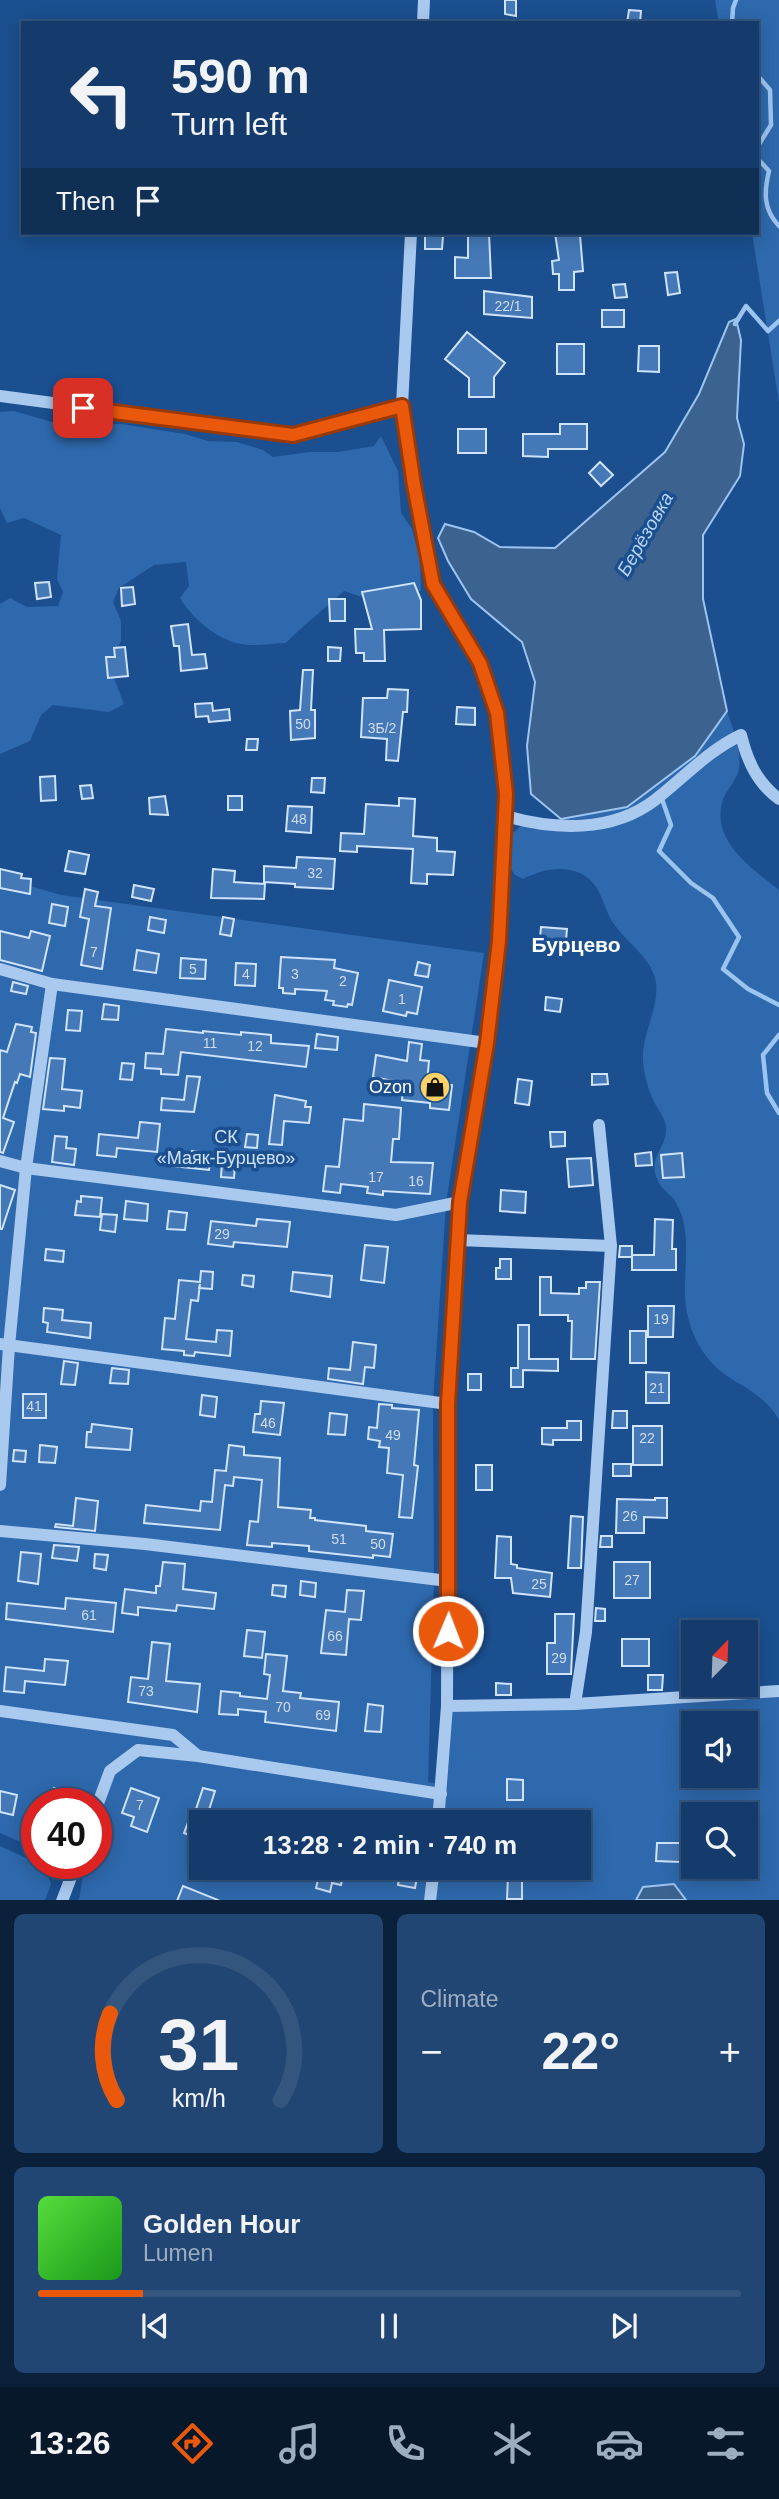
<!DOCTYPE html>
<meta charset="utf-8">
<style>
body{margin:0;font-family:Arial,sans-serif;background:#214673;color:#f1f3f6;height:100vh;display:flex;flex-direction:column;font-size:26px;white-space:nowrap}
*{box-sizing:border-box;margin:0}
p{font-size:23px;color:#9dadc1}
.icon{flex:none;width:38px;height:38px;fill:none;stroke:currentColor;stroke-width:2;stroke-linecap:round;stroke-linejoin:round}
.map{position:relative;height:1900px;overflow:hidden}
.drawer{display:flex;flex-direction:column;gap:14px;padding:14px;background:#0b203b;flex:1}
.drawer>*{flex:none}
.hud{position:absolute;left:21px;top:21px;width:738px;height:214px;border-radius:0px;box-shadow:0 4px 18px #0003,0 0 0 2px #33557e;background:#143b6b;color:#f1f3f6;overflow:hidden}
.needle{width:46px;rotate:23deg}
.tools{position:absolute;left:681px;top:1620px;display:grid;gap:14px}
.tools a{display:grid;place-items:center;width:77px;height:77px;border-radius:0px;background:#143b6b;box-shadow:0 4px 18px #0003,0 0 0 2px #33557e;font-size:35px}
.speed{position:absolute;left:21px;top:1788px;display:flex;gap:14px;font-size:35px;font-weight:700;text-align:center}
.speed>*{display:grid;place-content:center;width:91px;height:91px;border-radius:50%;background:#143b6b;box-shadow:0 4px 18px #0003,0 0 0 2px #33557e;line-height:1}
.speed .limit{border:10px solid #d22;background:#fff;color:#111}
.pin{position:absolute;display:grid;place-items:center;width:60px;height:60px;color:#fff;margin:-30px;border-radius:14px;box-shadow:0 4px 10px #0006}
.me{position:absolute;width:77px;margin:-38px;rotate:1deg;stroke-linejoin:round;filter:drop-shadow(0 0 5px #0008)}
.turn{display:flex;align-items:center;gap:24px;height:147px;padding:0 35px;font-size:32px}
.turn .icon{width:91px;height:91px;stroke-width:2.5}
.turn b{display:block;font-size:49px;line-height:60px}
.then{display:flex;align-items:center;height:66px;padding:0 35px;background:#0003;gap:14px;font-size:26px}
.big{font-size:52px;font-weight:700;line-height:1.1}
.drawer .card{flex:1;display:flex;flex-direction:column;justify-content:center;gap:10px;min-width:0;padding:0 24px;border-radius:10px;background:#214673}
.drawer .dial{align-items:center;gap:0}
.dial svg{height:182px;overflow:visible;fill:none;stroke:#33557e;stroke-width:7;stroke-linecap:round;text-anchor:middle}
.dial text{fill:#f1f3f6;stroke:none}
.song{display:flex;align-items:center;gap:21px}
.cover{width:84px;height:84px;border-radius:10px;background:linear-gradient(135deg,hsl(110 70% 55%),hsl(120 70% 35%))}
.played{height:7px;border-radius:4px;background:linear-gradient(90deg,#ea580c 15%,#33557e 15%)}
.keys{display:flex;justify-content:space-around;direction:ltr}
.heat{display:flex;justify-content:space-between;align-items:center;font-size:38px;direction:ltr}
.drawer .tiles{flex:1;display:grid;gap:14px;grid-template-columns:1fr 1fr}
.card:last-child{grid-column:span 2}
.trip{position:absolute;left:189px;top:1810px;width:402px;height:70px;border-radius:0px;background:#143b6b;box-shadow:0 4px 18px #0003,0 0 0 2px #33557e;font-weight:700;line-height:70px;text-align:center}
.tab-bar{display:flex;height:112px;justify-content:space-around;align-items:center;background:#08182b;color:#9dadc1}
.tab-bar .icon{width:49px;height:49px}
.tab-bar .current{color:#ea580c}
.tab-bar b{font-size:32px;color:#f1f3f6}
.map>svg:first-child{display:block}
.green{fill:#2e69ad;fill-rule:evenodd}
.water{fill:#3c6290;stroke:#9cc4f0;stroke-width:2}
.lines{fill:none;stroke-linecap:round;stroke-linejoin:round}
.stream{stroke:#9cc4f0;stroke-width:4.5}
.building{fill:#4478b7;stroke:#cfe3fa;stroke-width:2}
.minor{stroke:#a9c9ee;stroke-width:12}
.route-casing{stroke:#983908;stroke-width:18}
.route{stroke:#ea580c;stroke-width:12}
.labels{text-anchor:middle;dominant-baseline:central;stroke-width:7;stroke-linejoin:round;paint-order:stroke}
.number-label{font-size:14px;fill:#d0dded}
.poi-label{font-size:18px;fill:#fff;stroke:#1b4f8f;text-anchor:end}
.park-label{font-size:18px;fill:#cfe3fa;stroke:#1b4f8f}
.water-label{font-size:19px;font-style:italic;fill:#b5d3f5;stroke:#1b4f8f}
.quarter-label{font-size:21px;font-weight:bold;fill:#fff;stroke:#1b4f8f}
</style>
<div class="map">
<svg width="779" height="1901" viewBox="0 0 779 1901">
<rect width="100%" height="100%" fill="#1b4f8f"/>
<g class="green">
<path d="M715,0H779V403L752,233H758V23H719Z"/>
<path d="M14,411L62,425L121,424L185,434L208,441L237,442L263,450L273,457L309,452H338L374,446L381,436L398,471L401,513L412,529L420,559L421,591L368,599L344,591C325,609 304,624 286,643C272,643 255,647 241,644C216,639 193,619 180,598L189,586L186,562L154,565L119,588L113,602L121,621V641L110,668L124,704L109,712L53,705L41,715L30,741L0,754V604L10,598L27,607L58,606L63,592L57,579L61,535L24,518L7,523L0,508V412Z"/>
<path d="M727,711C733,730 742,749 739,769C737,781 725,790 722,803C712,842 753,869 779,890V1420C767,1398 747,1389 727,1376C708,1363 695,1343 689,1321C680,1291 689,1261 685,1231C684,1219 679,1206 672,1197C667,1192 661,1188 658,1181C647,1158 665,1150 666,1131C667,1120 659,1111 654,1102C648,1089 644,1075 643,1061C641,1034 662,1003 655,978C650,958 629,944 617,928C607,917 605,903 598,890C582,862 548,866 523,879L515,875L509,866L510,845L513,833L521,826L532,822L561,819L695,756Z"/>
<path d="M0,877L61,895L484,953L446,1204L433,1402L434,1580L428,1782L441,1784L447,1706L779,1692V1900H79L84,1869L72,1864H96V1804H37V1849L0,1833ZM693,1724H746V1776H693ZM693,1815H746V1867H693ZM201,1822H579V1867H201Z"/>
<path d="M0,1846L45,1867L51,1884L45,1900H0Z"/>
</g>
<g class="water">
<path d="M736,319L741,340L737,418L744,444L740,476L703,535V599L727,711L695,756L627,807L561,819L531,794L527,746L535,682L522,642L471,599L448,561L438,538L445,524L474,532L500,547L555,548L665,452L699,394L729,322Z"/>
<path d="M674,1884L686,1900H636L643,1887Z"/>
</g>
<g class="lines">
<g class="stream">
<path d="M732,23L733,8L736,0"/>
<path d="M758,76L770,90L771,125L758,146"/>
<path d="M758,159L769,171C764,192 763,209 779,226"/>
<path d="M735,324L746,306L768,331L779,321"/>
<path d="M662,799L671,825L659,851L691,883L713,898L739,937L723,969L748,989L779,1005"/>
<path d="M779,1035L763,1055L767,1093L779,1113"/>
</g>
</g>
<g class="building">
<path d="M505,0H516V16L505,14Z"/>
<path d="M629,10L641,11L640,23H627Z"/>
<path d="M468,233H489L491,278H455V257L468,258Z"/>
<path d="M555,233L580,235L583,271L574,272V290H559V274H553L552,261L559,260Z"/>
<path d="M425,236H443L442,249H425Z"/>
<path d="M677,272L680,293L668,295L665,273Z"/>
<path d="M625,284L627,297L615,298L613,285Z"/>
<path d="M484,291L532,297V318L484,314Z"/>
<rect x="602" y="310" width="22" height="17"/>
<path d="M467,332L505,363L494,377V397H469V378L445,359Z"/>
<rect x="557" y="344" width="27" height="30"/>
<path d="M639,346H659V372L638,371Z"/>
<path d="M560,424H587V449H548V457L523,456V434H560Z"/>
<rect x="458" y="429" width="28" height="24"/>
<path d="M600,462L613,475L601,486L589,473Z"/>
<path d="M49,582L51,597L37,599L35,583Z"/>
<path d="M414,583L421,600V629L384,630L385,661H364V653H356L355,629H372L362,592Z"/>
<path d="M133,587L135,604L122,606L121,588Z"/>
<path d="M329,599H345V621H330Z"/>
<path d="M188,624L192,655L205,654L207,668L181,671L179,646H174L171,626Z"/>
<path d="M125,647L128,676L108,678L106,657H115L114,648Z"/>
<path d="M328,647L341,648L340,661H328Z"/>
<path d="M303,670H313L311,710H315V738L291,740L290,711L300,710Z"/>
<path d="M388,689L408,690L407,712H403L398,761L386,760L387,739L361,737L363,698H387Z"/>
<path d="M212,703L213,711L229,709L230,720L209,722L208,716L196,717L195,704Z"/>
<path d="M457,707L475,708V725L456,724Z"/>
<path d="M247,739H258L257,750H246Z"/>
<path d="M55,776L56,800L41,801L40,777Z"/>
<path d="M312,778H325L324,793L311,792Z"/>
<path d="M91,785L93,798L82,799L80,786Z"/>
<path d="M165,796L168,815L150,814L149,798Z"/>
<rect x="228" y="796" width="14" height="14"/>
<path d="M399,798L415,799L413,836L437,838V851L455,852L453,875L427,874V884L411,883L413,849L357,846V852L340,851L341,833L364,834L366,804L399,806Z"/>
<path d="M288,806L312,807L311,833L286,831Z"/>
<path d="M69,851L89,855L85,874L65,871Z"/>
<path d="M297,857L335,859L333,889L295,887V884L264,882V866L296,868Z"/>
<path d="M0,869L22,874L21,878L31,879L30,894L0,888Z"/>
<path d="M213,869L235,871L234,882L265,884L264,899L211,898Z"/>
<path d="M134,885L154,889L151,901L132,897Z"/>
<path d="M85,889L98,892L95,906L111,908L102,969L81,965L89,919L80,917Z"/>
<path d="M52,904L68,907L65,926L49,923Z"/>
<path d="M150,917L166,920L164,933L148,930Z"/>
<path d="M223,917L234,919L231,936L220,934Z"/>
<path d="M541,927L567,929L565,951L539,949Z"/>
<path d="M0,931L29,938L31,931L50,936L42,971L0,960Z"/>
<path d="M137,950L159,954L156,973L134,970Z"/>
<path d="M281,957L335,960L334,968L358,973L352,1005L348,1004L347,1007L333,1005L334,1001L325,1000L327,991L295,989V994L283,993V988H279Z"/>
<path d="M181,958L206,960L205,979L180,978Z"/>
<path d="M418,962L430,965L428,977L415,975Z"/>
<path d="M236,963L256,964L255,986L235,985Z"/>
<path d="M389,980L422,987L417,1014L407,1012L406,1016L383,1011Z"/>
<path d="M13,982L28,986L26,994L11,991Z"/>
<path d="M546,997L562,999L560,1012L545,1010Z"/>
<path d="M104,1004L119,1006L118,1020L102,1019Z"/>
<path d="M68,1010L82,1011L80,1031L66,1030Z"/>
<path d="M16,1024L32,1027L31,1032L36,1033L30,1077L20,1074L17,1083L15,1082L3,1118L14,1122L3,1153L0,1152V1050L7,1052Z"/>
<path d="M166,1029L203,1033V1031L241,1035V1032L271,1035V1043L309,1046L306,1067L181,1052L178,1075L161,1074V1069L145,1068L146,1053L163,1054Z"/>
<path d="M317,1034L338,1037L337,1050L315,1048Z"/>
<path d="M409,1042L422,1044L420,1060L429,1061L427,1082L452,1085L449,1110L430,1108V1103L402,1100L404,1083L373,1077L376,1055L407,1061Z"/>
<path d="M50,1058L65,1059L62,1089L82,1091L80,1108L64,1106V1111L43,1109Z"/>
<path d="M122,1063L134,1064L132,1080L120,1079Z"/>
<path d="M592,1074H607L608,1084L592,1085Z"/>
<path d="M187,1076L200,1077L194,1112L161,1110L162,1098L184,1100Z"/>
<path d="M518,1079L532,1081L529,1105L515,1103Z"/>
<path d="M275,1095L306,1101L305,1107H311L309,1123L284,1121L282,1145L269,1144Z"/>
<path d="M364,1104L401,1108L399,1139H393L391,1162L433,1163L430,1194L383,1191V1195L367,1193L368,1187L341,1184L340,1193L323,1191L326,1166L339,1167L344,1119L363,1121Z"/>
<path d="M140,1122L160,1124L157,1152L117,1148L116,1157L97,1155L99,1134L138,1138Z"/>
<path d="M550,1132H565V1146L551,1147Z"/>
<path d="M247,1134L258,1135L257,1148L245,1147Z"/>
<path d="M55,1136L67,1137L66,1148L76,1149L74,1165L52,1162Z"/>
<path d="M192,1151L211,1153L209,1170L173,1166L174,1152L191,1154Z"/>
<path d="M651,1152L652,1165L636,1166L635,1154Z"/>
<path d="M682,1153L684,1177L663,1178L661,1155Z"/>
<path d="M591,1158L593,1185L569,1187L567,1159Z"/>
<path d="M222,1162L235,1164L234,1178L221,1177Z"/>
<path d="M0,1185L15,1190L2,1229H0Z"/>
<path d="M501,1190L526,1192L525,1213L500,1211Z"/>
<path d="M81,1196L102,1198L100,1217L75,1215L77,1201L81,1202Z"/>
<path d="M126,1201L148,1204L147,1221L124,1219Z"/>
<path d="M169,1211L187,1213L185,1230L167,1229Z"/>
<path d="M102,1214L117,1215L115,1232L100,1230Z"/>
<path d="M257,1219L290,1222L287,1247L234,1242L233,1247L208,1244L211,1221L256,1226Z"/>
<path d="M655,1219L673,1220L672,1249H676V1270H632V1255H654Z"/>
<path d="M365,1245L388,1247L384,1283L361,1280Z"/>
<path d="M620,1246H632V1257H619Z"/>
<path d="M46,1249L64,1251L63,1262L45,1260Z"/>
<path d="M500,1259H511V1279H496V1268H500Z"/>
<path d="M201,1271L213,1272L212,1289L199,1288L200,1284L198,1301L191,1300L186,1339L216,1342L217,1330L232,1331L230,1356L195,1352L194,1356L184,1355V1351L162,1349L165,1318L175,1319L179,1280L200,1282Z"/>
<path d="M293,1272L332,1276L330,1297L291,1291Z"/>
<path d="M243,1275L254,1276L253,1287L242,1285Z"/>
<path d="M540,1277H551V1293L579,1294V1288H586V1282H600L595,1359H571L572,1321H568V1315H540Z"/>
<path d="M648,1306H674L673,1337H648Z"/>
<path d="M44,1308L63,1310L62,1320L91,1323L90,1338L47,1332L48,1323L43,1322Z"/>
<path d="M518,1325H529V1359H558V1371L523,1370V1387H511V1368H518Z"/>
<rect x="630" y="1331" width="16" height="32"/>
<path d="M353,1342L376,1345L374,1368L365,1367L363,1384L328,1379L329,1368L350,1370Z"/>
<path d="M64,1361L78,1363L75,1385L61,1384Z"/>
<path d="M112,1368L129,1370L128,1384L110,1383Z"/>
<path d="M646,1372L669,1373V1403H646Z"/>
<rect x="468" y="1374" width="13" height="16"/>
<rect x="23" y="1394" width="23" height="24"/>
<path d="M202,1395L217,1397L215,1417L200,1415Z"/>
<path d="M261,1401L284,1403L280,1435L253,1432L255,1414H260Z"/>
<path d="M379,1404L392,1405V1408L419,1410L414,1465L418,1466L412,1518L399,1517L403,1475L387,1473L389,1448L379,1447L380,1441L368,1439L369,1427L377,1428Z"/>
<path d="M613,1411H627V1428H612Z"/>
<path d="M330,1413L347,1415L345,1435L328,1434Z"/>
<path d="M567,1421H581V1440H553V1445L542,1444V1428H567Z"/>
<path d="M92,1424L132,1429L130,1450L86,1447L87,1432H91Z"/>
<rect x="633" y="1426" width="29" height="39"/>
<path d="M40,1445L57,1447L55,1463L39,1462Z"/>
<path d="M229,1445L244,1447V1455L280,1458L278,1507L311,1510L310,1518H315V1520L366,1526V1531L393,1534L390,1557L373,1555V1558L309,1551V1546L272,1543V1547L247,1545L250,1521L258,1522L262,1480L234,1477L233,1486L225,1485L220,1530L144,1523L146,1505L200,1511L201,1501L212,1502L215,1470L226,1471Z"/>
<path d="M14,1450L26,1451L25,1462L13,1461Z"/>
<rect x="613" y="1464" width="18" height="12"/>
<rect x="476" y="1465" width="16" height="25"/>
<path d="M76,1498L98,1501L95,1531L55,1527L56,1524L73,1526Z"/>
<path d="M655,1498H667V1518L644,1517V1533H616L617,1499L655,1500Z"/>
<path d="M571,1516L583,1517L581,1568H568Z"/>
<path d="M497,1536L511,1537V1564L517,1565V1568L552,1573L550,1597L513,1593L511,1578H495Z"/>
<path d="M601,1536H612V1547H600Z"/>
<path d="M54,1545L79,1547L77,1561L52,1558Z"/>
<path d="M21,1552L41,1554L38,1584L18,1581Z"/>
<path d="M95,1554L108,1555L106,1570L94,1568Z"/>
<path d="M163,1562L185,1564L183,1589L216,1593L214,1609L177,1605L176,1611L138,1607V1615L122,1613L125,1589L156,1593V1586H160Z"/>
<rect x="614" y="1562" width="36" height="36"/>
<path d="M301,1581L316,1583L315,1597L300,1595Z"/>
<path d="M273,1585L286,1586L285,1597L272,1595Z"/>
<path d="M347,1590L364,1591L361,1620L349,1619L346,1655L321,1653L326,1610L345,1612Z"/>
<path d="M66,1598L116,1603L113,1632L6,1619L7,1603L65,1609Z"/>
<path d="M596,1608L605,1609V1621H595Z"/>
<path d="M555,1614H574L571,1674H547V1643H555Z"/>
<path d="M247,1630L265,1632L262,1658L244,1656Z"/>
<rect x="622" y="1639" width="27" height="27"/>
<path d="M152,1642L170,1644L166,1681L200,1684L197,1712L128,1702L131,1677L148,1679Z"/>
<path d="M266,1654L287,1656L283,1691L301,1693L300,1698L339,1702L336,1731L265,1722L266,1712L238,1709V1715L219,1714L221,1691L240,1693V1696L267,1699L270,1675L264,1674Z"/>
<path d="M45,1659L68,1661L65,1685L25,1681L24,1693L4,1691L6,1667L44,1671Z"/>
<path d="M648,1675H663L662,1690H648Z"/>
<path d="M496,1683L511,1684V1695H496Z"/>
<path d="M368,1704L383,1706L381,1732L365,1731Z"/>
<path d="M507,1779L523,1780V1800H507Z"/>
<path d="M54,1788L91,1797L88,1804H51Z"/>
<path d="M131,1788L159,1798L147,1832L131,1826L134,1817L122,1813Z"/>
<path d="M203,1788L215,1791L208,1813L201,1810V1840L184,1833L189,1820L192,1821Z"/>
<path d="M0,1791L17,1795L13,1815L0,1812Z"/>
<path d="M657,1843H680V1862L656,1861Z"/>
<path d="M285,1867H345L341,1885L332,1883L330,1892L316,1888L318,1880L284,1872Z"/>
<path d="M401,1867H419L415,1888L398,1885Z"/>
<path d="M508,1875H522V1899H507Z"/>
<path d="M183,1886L218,1900L217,1901H177Z"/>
</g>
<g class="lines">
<g class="minor">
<path d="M423,23L424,0"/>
<path d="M411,233L402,406L414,485L433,585L480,663L497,713L506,794L500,941L487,1043L460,1202L448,1404L447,1706L438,1822"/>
<path d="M0,396L293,435L402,406"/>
<path d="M505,816C554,830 612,833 655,800C685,777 706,752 741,735C747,760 757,783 779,799"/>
<path d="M0,969L52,984L487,1043"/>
<path d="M0,1161L26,1168L396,1215L460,1202"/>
<path d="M457,1240L611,1246"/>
<path d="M0,1344L448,1404"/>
<path d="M0,1485L9,1346L26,1168L52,984"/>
<path d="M0,1531L145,1544L448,1581"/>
<path d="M575,1704L586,1632L611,1246L599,1125"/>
<path d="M447,1706L575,1704L779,1691"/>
<path d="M0,1711L173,1735L197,1755"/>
<path d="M96,1809L110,1771L138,1750L198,1756L441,1794"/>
<path d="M62,1901L76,1864"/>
<path d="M430,1901L434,1867"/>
</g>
</g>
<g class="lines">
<g class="route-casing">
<path id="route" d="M83,408L293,435L402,406L414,485L433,584L480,663L497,713L506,794L499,941L487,1043L460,1202L448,1404V1631"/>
</g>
<use href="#route" class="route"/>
</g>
<defs>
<g id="shop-disc" transform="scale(1.575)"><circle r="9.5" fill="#ffd166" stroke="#1b4f8f"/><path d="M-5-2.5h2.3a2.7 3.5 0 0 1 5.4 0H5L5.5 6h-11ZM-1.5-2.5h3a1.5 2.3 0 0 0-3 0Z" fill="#111"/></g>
</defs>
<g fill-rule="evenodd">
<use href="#shop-disc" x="435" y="1087"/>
</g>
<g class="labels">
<g class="number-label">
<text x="508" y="306">22/1</text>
<text x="303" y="724">50</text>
<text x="382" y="728">3Б/2</text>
<text x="299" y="819">48</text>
<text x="315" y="873">32</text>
<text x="94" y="952">7</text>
<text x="193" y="969">5</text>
<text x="246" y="974">4</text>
<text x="295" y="974">3</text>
<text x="343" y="981">2</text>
<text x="402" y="999">1</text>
<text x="210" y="1043">11</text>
<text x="255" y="1046">12</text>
<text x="376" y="1177">17</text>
<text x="416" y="1181">16</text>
<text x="222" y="1234">29</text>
<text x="661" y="1319">19</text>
<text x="657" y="1388">21</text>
<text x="34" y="1406">41</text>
<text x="268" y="1423">46</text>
<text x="393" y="1435">49</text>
<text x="647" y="1438">22</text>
<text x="630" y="1516">26</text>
<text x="339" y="1539">51</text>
<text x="378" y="1544">50</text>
<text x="632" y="1580">27</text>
<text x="539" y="1584">25</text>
<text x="89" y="1615">61</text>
<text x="335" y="1636">66</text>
<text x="559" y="1658">29</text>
<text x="146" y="1691">73</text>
<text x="283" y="1707">70</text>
<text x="323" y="1715">69</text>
<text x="140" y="1805">7</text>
</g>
<g class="poi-label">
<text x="412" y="1087">Ozon</text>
</g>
<g class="park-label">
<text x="226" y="1137">СК<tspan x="226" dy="21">«Маяк-Бурцево»</tspan></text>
</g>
<g class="water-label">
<text transform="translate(645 534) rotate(-60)">Берёзовка</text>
</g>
<g class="quarter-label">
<text x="576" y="944">Бурцево</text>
</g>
</g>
</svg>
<div class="tools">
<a><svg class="needle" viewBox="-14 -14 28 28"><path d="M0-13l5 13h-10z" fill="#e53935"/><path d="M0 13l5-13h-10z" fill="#9dadc1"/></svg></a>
<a><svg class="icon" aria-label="sound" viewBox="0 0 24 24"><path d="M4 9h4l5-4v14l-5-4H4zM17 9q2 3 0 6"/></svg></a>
<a><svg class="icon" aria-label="search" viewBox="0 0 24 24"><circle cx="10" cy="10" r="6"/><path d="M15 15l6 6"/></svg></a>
</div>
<div class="speed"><div class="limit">40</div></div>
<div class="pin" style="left:83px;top:408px;background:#d93025"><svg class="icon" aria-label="arrive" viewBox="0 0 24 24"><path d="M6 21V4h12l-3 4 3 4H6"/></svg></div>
<svg class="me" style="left:448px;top:1631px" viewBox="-20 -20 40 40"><circle r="17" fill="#ea580c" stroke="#fff" stroke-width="3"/><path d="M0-11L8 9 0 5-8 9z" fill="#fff"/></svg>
<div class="trip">13:28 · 2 min · 740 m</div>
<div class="hud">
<div class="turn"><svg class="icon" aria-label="left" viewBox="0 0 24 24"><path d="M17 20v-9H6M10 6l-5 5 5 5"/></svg><div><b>590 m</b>Turn left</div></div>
<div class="then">Then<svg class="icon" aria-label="arrive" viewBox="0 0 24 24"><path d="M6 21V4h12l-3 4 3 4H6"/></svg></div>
</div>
</div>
<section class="drawer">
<div class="tiles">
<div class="card dial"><svg viewBox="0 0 100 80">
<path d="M14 69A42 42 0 1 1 86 69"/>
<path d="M14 69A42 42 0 0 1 11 31" stroke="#ea580c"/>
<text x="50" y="56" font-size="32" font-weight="700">31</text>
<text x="50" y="72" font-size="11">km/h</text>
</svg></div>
<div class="card"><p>Climate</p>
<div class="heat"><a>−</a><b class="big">22°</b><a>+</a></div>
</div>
<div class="card">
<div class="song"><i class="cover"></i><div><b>Golden Hour</b><p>Lumen</p></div></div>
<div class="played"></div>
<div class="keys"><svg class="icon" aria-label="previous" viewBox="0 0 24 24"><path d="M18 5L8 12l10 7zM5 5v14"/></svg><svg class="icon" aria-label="pause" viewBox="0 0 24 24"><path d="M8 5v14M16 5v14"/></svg><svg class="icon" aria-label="next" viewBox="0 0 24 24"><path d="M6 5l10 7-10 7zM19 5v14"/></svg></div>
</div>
</div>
</section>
<nav class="tab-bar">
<b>13:26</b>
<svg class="icon current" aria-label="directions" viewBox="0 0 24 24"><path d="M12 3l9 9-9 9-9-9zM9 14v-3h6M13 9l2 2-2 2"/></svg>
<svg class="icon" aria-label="music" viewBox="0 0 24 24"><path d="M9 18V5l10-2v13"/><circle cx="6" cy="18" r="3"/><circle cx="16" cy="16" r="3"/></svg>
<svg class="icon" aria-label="phone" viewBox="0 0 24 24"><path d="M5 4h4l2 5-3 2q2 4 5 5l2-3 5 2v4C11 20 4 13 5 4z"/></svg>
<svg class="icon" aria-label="climate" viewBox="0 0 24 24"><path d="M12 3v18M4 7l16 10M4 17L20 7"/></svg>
<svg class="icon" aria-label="car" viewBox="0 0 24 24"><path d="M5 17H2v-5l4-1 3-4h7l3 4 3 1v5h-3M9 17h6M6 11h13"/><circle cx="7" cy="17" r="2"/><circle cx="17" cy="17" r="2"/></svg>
<svg class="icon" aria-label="filters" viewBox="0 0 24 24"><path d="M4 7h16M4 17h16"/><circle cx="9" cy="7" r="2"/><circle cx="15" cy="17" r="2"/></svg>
</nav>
